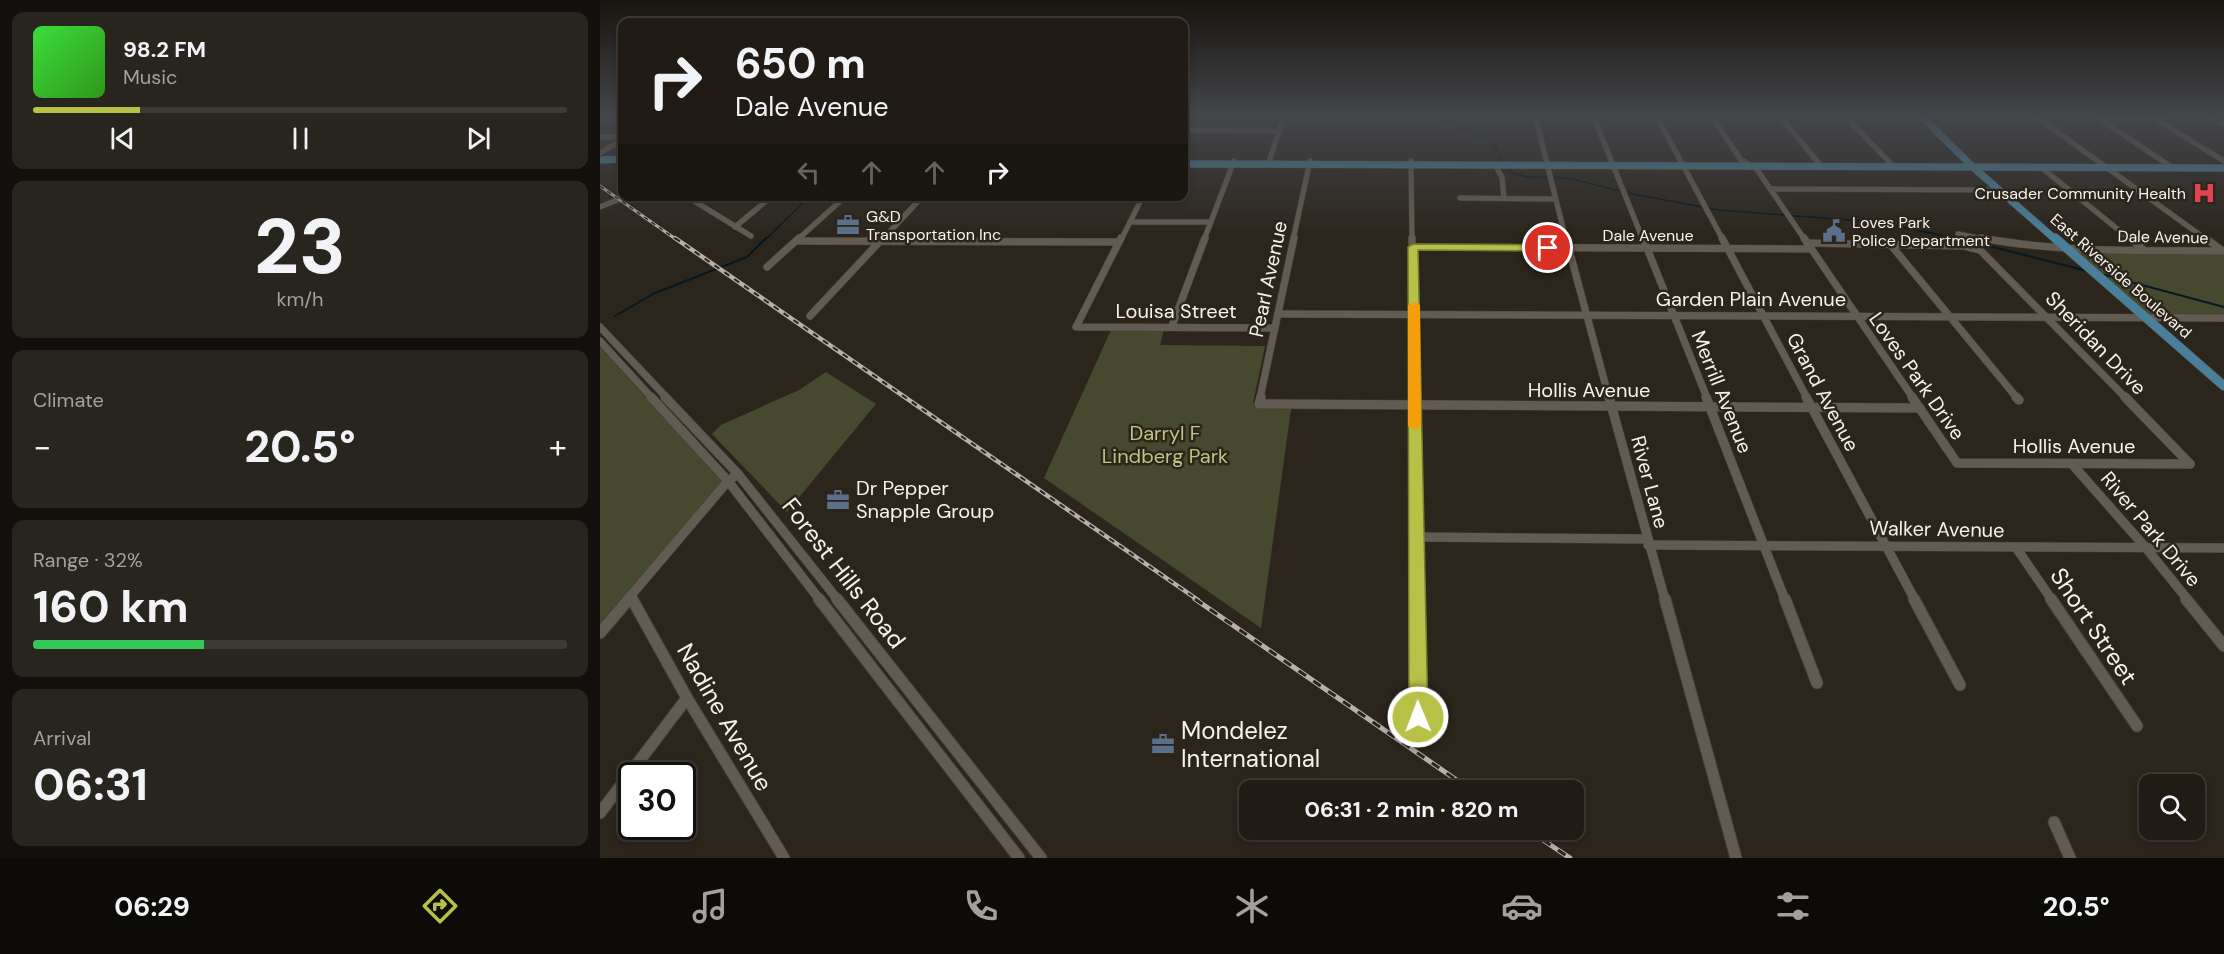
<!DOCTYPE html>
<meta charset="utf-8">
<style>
body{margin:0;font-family:"DM Sans",sans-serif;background:#28251e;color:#f1f3f6;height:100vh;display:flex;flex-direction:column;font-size:22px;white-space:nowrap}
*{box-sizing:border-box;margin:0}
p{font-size:20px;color:#a2a1a0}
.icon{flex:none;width:33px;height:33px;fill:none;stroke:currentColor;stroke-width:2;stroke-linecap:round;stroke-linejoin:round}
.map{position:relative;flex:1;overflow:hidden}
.side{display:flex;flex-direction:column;gap:12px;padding:12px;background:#120f0c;width:600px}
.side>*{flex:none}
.banner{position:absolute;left:18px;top:18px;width:570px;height:183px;border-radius:12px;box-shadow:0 3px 9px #0003,0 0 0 2px #3d3a34;background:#201c15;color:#f1f3f6;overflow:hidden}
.fabs{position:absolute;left:1539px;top:774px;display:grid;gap:12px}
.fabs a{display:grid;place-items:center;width:66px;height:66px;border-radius:12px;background:#201c15;box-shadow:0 3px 9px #0003,0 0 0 2px #3d3a34;font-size:30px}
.speed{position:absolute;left:18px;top:762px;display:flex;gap:12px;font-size:30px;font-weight:700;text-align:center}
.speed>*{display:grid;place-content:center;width:78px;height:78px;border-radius:50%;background:#201c15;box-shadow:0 3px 9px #0003,0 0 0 2px #3d3a34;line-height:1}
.speed .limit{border:3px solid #111;border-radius:9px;background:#fff;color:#111}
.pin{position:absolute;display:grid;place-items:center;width:51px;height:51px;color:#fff;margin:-26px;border:3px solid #fff;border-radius:50%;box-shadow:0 2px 6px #0007}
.me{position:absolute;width:66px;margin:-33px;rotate:359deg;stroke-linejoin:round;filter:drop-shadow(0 0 4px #0008)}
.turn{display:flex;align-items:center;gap:21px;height:126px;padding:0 18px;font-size:27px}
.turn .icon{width:78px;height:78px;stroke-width:2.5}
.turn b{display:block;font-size:42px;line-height:51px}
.lanes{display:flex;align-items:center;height:57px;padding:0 18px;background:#0003;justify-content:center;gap:30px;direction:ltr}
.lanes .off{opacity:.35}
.big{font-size:45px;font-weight:700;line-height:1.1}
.side .widget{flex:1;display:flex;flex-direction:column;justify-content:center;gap:9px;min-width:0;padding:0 21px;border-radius:12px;background:#28251e}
.side .dial{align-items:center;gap:0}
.dial b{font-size:78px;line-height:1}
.song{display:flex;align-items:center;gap:18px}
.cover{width:72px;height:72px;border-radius:9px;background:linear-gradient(135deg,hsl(120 70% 55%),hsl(110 70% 35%))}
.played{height:6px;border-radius:3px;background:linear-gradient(90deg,#b8c147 20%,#3d3a34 20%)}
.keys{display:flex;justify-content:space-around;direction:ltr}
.heat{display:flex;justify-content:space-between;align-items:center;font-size:33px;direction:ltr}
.charge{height:9px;border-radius:4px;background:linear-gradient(90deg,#34c759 32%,#3d3a34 0)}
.trip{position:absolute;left:639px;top:780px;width:345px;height:60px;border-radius:12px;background:#201c15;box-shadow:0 3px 9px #0003,0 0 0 2px #3d3a34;font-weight:700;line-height:60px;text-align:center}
.dock{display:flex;height:96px;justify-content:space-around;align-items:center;background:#0d0b08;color:#a2a1a0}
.dock .icon{width:42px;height:42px}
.dock .current{color:#b8c147}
.dock b{font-size:27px;color:#f1f3f6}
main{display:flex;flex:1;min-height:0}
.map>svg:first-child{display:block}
.green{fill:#47492e}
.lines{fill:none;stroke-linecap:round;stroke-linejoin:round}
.stream-far1{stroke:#031924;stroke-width:1.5}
.stream{stroke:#031924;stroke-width:2}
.minor-far3-casing{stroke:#454039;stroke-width:6}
.minor-far2-casing{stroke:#454039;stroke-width:8}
.minor-far1-casing{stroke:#454039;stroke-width:10}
.minor-casing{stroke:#454039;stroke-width:13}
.major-far1-casing{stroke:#454039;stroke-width:8}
.major-casing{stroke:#454039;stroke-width:10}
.minor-far3{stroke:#625b51;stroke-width:5}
.minor-far2{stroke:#625b51;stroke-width:7}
.minor-far1{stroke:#625b51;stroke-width:9}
.minor{stroke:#625b51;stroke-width:11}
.major-far1{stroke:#4b7f99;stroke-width:7}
.major{stroke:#4b7f99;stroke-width:9}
.rail-far2-casing{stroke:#b5b0a9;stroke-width:3}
.rail-far1-casing{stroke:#b5b0a9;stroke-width:4.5}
.rail-casing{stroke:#b5b0a9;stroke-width:5}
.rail-far2{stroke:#2b251c;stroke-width:1.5;stroke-dasharray:4.5;stroke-linecap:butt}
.rail-far1{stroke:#2b251c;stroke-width:2;stroke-dasharray:6;stroke-linecap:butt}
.rail{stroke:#2b251c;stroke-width:3;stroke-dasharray:9;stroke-linecap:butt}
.route{fill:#b8c147;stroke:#787d2e;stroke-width:1.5}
.slow{fill:#f59e0b}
.labels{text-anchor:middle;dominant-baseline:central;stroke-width:5;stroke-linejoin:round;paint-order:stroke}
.far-poi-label{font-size:16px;fill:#f6f2ec;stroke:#2b251c;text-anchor:start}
.far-street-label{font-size:16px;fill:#f6f2ec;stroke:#2b251c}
.street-label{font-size:20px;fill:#f6f2ec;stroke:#2b251c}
.park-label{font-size:20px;fill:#c0c57f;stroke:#2b251c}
.poi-label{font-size:20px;fill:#f6f2ec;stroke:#2b251c;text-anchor:start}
.near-street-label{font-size:24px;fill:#f6f2ec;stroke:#2b251c}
.near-poi-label{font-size:24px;fill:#f6f2ec;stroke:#2b251c;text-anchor:start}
</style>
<main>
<section class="side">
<div class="widget">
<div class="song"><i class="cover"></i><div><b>98.2 FM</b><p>Music</p></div></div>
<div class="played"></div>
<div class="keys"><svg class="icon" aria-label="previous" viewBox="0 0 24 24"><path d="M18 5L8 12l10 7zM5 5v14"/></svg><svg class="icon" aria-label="pause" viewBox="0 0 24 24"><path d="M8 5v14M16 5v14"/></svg><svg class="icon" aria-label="next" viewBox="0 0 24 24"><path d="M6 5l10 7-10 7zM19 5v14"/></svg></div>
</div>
<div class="widget dial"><b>23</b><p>km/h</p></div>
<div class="widget"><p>Climate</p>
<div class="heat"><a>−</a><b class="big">20.5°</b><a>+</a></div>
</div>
<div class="widget"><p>Range · 32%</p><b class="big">160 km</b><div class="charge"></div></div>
<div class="widget"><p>Arrival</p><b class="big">06:31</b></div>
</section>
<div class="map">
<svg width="1624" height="858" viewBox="0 0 1624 858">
<rect width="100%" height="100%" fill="#2b251c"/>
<g class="green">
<path d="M1469,250L1624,252V318L1544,317Z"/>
<path d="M511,330H564L560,345L665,346L653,403L656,408L691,409L661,628L444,478Z"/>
<path d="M0,347L125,484L0,630Z"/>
<path d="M226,372L276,404L187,512L112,434L121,425L199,390Z"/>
</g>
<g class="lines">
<g class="stream-far1">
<path d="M826,115L853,122L895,145L902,163"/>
<path d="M905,168C923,182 944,175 965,178C984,181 1002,187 1021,191"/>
<path d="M1027,193L1119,210L1275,222L1366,240"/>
<path d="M165,240L210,196"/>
</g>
<g class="stream">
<path d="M1358,238L1487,271"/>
<path d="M1501,274L1624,307"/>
<path d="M15,316L55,293L147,257L166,238"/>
</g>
<g class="minor-far3-casing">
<g id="minor-far3">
<path d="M935,115L966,240"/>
<path d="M993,115L1043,240"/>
<path d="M1056,115L1123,240"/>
<path d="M1179,115L1221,166"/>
<path d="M1244,115L1294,167"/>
<path d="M1394,115L1438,118"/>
<path d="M1434,115L1607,240"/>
<path d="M1494,115L1573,168"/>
<path d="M1604,115L1624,124"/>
<path d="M1112,117L1141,160L1156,168L1205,240"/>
<path d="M1246,117H1322"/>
<path d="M1499,118L1604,117"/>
<path d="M1557,120L1624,161"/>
<path d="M584,130L680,131"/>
<path d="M0,137H22"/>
<path d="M0,153L22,140"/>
<path d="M811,161L812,240"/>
<path d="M668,165L684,115"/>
<path d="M895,165L902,177L904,198"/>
<path d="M1442,168L1531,240"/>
<path d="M1170,189L1400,190"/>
<path d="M86,196L151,236"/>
<path d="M860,198L955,199"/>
<path d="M0,207L27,196"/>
<path d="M530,222H611"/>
<path d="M135,227L172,196"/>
<path d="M1358,234L1389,240"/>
<path d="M197,240L246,196"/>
<path d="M282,240L323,196"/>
<path d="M521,240L543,196"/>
<path d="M604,240L634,161"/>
<path d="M693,240L710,161"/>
</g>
</g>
<g class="minor-far2-casing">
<g id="minor-far2">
<path d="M521,238L476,327L675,328"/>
<path d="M812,238L814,398"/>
<path d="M966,238L1009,398"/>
<path d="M1043,238L1107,398"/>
<path d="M1122,238L1207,398"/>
<path d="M1204,238L1313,398"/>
<path d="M1381,238C1463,253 1541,250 1624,251"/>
<path d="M1529,238L1544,250"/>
<path d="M1605,238L1623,251"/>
<path d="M197,241L519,242"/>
<path d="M1207,243L1364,246L1380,250L1526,398"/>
<path d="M1290,244L1417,398"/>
<path d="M813,247L1211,249"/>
<path d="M167,267L199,238"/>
<path d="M678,314L1624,318"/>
<path d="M210,316L283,238"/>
<path d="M572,326L605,238"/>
<path d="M0,327L67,398"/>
<path d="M0,341L52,398"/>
<path d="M660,398L694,238"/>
</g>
</g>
<g class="minor-far1-casing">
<g id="minor-far1">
<path d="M51,397L128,481L220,600"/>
<path d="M65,397L138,474L238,600"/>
<path d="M661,397L659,404L1320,408"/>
<path d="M814,397L817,600"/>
<path d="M1009,397L1065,600"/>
<path d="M1106,397L1185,600"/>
<path d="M1206,397L1315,600"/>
<path d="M1312,397L1357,463L1590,464"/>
<path d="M1416,397L1419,400"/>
<path d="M1525,397L1590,464"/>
<path d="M1472,464L1546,548L1588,600"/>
<path d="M815,537L1047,539"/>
<path d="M1048,545L1624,548"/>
<path d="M1417,549L1452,600"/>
<path d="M31,597L33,600"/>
<path d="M27,600L128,481L138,474"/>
</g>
</g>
<g class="minor-casing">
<g id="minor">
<path d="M32,599L87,698L184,858"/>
<path d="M219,599L419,858"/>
<path d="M237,599L441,858"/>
<path d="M817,599L818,717"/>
<path d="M1065,599L1136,858"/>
<path d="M1185,599L1217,683"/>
<path d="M1314,599L1360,685"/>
<path d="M1451,599L1537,726"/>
<path d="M1586,599L1624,646"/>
<path d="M0,633L29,599"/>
<path d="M0,813L87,698"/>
<path d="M1454,822L1470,858"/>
</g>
</g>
<g class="major-far1-casing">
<g id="major-far1">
<path d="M1320,115L1374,168L1456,240"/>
<path d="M0,160L22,159"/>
<path d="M584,164L1624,168"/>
</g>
</g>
<g class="major-casing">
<path id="major" d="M1455,238L1624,386"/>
</g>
<use href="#minor-far3" class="minor-far3"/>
<use href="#minor-far2" class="minor-far2"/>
<use href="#minor-far1" class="minor-far1"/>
<use href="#minor" class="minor"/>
<use href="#major-far1" class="major-far1"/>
<use href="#major" class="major"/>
<g class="rail-far2-casing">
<path id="rail-far2" d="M0,186L77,240"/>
</g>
<g class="rail-far1-casing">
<path id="rail-far1" d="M75,238L598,600"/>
</g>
<g class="rail-casing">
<g id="rail">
<path d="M595,599L871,790"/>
<path d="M928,830L970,858"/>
</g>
</g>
<use href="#rail-far2" class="rail-far2"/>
<use href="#rail-far1" class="rail-far1"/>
<use href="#rail" class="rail"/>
</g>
<linearGradient id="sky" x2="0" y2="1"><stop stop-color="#18140f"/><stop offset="0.49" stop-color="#44464b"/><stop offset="1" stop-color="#44464b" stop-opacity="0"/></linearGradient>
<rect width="1624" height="235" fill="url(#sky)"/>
<path class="route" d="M813,244L948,245L954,248L948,251L818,250L828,717L825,723L818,725L812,723L809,717L808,247Z"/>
<path class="slow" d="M814,302L820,305L821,426L814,430L808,426V305Z"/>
<defs>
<g id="hospital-bare" transform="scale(1.8)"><path d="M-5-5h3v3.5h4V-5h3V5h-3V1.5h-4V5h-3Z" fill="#e0444e" stroke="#2b251c" stroke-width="2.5" paint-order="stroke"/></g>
<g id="office-bare" transform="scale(1.8)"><path d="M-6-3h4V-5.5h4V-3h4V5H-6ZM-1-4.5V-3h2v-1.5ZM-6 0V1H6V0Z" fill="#5c6f8a" stroke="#2b251c" stroke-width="2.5" paint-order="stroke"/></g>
<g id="civic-bare" transform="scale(1.8)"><path d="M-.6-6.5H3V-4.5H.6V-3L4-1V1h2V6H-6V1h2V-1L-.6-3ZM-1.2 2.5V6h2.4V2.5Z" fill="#5c6f8a" stroke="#2b251c" stroke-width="2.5" paint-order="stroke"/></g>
</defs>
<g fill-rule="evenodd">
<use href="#hospital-bare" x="1604" y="193"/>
<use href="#office-bare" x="248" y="225"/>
<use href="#civic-bare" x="1234" y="231"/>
<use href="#office-bare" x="238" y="500"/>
<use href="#office-bare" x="563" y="744"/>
</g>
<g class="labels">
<g class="far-poi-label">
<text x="1586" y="193" text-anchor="end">Crusader Community Health</text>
<text x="266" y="216">G&amp;D<tspan x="266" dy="18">Transportation Inc</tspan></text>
<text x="1252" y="222">Loves Park<tspan x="1252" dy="18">Police Department</tspan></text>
</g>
<g class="far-street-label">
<text x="1048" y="235">Dale Avenue</text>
<text transform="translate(1563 237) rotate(1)">Dale Avenue</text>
<text transform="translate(1521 276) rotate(41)">East Riverside Boulevard</text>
</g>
<g class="street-label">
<text transform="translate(668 279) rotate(-78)">Pearl Avenue</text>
<text x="1151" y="299">Garden Plain Avenue</text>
<text x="576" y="311">Louisa Street</text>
<text transform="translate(1496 343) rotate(46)">Sheridan Drive</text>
<text transform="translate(1317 376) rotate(55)">Loves Park Drive</text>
<text x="989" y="390">Hollis Avenue</text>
<text transform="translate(1122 392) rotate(68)">Merrill Avenue</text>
<text transform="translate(1223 392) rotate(62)">Grand Avenue</text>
<text x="1474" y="446">Hollis Avenue</text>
<text transform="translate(1050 482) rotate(75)">River Lane</text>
<text transform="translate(1337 529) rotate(1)">Walker Avenue</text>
<text transform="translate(1551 529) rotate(50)">River Park Drive</text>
</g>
<g class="park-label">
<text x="565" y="433">Darryl F<tspan x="565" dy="23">Lindberg Park</tspan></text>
</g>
<g class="poi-label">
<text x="256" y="488">Dr Pepper<tspan x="256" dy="23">Snapple Group</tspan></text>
</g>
<g class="near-street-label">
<text transform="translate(244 573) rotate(52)">Forest Hills Road</text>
<text transform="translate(1494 626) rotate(56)">Short Street</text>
<text transform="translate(125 717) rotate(60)">Nadine Avenue</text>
</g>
<g class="near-poi-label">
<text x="581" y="730">Mondelez<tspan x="581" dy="28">International</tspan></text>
</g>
</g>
</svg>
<div class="fabs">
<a><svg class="icon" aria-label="search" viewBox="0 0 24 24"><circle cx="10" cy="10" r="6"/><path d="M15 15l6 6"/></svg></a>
</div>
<div class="speed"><div class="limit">30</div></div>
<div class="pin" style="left:948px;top:248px;background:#d93025"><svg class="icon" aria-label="arrive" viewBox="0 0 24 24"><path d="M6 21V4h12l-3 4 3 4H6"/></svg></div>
<svg class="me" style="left:818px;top:717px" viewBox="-20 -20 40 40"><circle r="17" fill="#b8c147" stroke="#fff" stroke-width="3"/><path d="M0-11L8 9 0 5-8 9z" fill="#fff"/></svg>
<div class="trip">06:31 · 2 min · 820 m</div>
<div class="banner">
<div class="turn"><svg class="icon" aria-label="right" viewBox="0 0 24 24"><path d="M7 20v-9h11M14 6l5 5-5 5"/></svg><div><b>650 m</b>Dale Avenue</div></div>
<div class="lanes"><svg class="icon off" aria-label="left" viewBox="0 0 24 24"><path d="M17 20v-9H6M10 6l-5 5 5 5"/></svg><svg class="icon off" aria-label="ahead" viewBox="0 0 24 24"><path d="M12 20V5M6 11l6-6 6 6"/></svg><svg class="icon off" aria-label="ahead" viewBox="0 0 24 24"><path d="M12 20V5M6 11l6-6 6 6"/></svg><svg class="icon" aria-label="right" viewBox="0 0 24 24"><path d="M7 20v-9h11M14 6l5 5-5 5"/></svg></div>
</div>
</div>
</main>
<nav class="dock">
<b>06:29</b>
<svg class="icon current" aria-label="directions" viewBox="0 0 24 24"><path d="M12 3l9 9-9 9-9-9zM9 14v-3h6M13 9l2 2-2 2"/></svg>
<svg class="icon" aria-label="music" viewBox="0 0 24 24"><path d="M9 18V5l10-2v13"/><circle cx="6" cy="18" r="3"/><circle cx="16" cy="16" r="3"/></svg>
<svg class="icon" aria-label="phone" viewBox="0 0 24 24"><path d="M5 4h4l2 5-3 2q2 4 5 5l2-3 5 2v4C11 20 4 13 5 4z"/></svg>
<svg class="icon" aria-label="climate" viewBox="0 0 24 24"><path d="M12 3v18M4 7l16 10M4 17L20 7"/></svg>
<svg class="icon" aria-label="car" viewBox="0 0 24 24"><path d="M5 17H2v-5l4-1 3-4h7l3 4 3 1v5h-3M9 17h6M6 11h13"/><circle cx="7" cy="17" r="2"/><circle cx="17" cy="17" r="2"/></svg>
<svg class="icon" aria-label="filters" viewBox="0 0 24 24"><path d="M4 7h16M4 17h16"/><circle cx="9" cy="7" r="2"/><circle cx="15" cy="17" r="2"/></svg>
<b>20.5°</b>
</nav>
